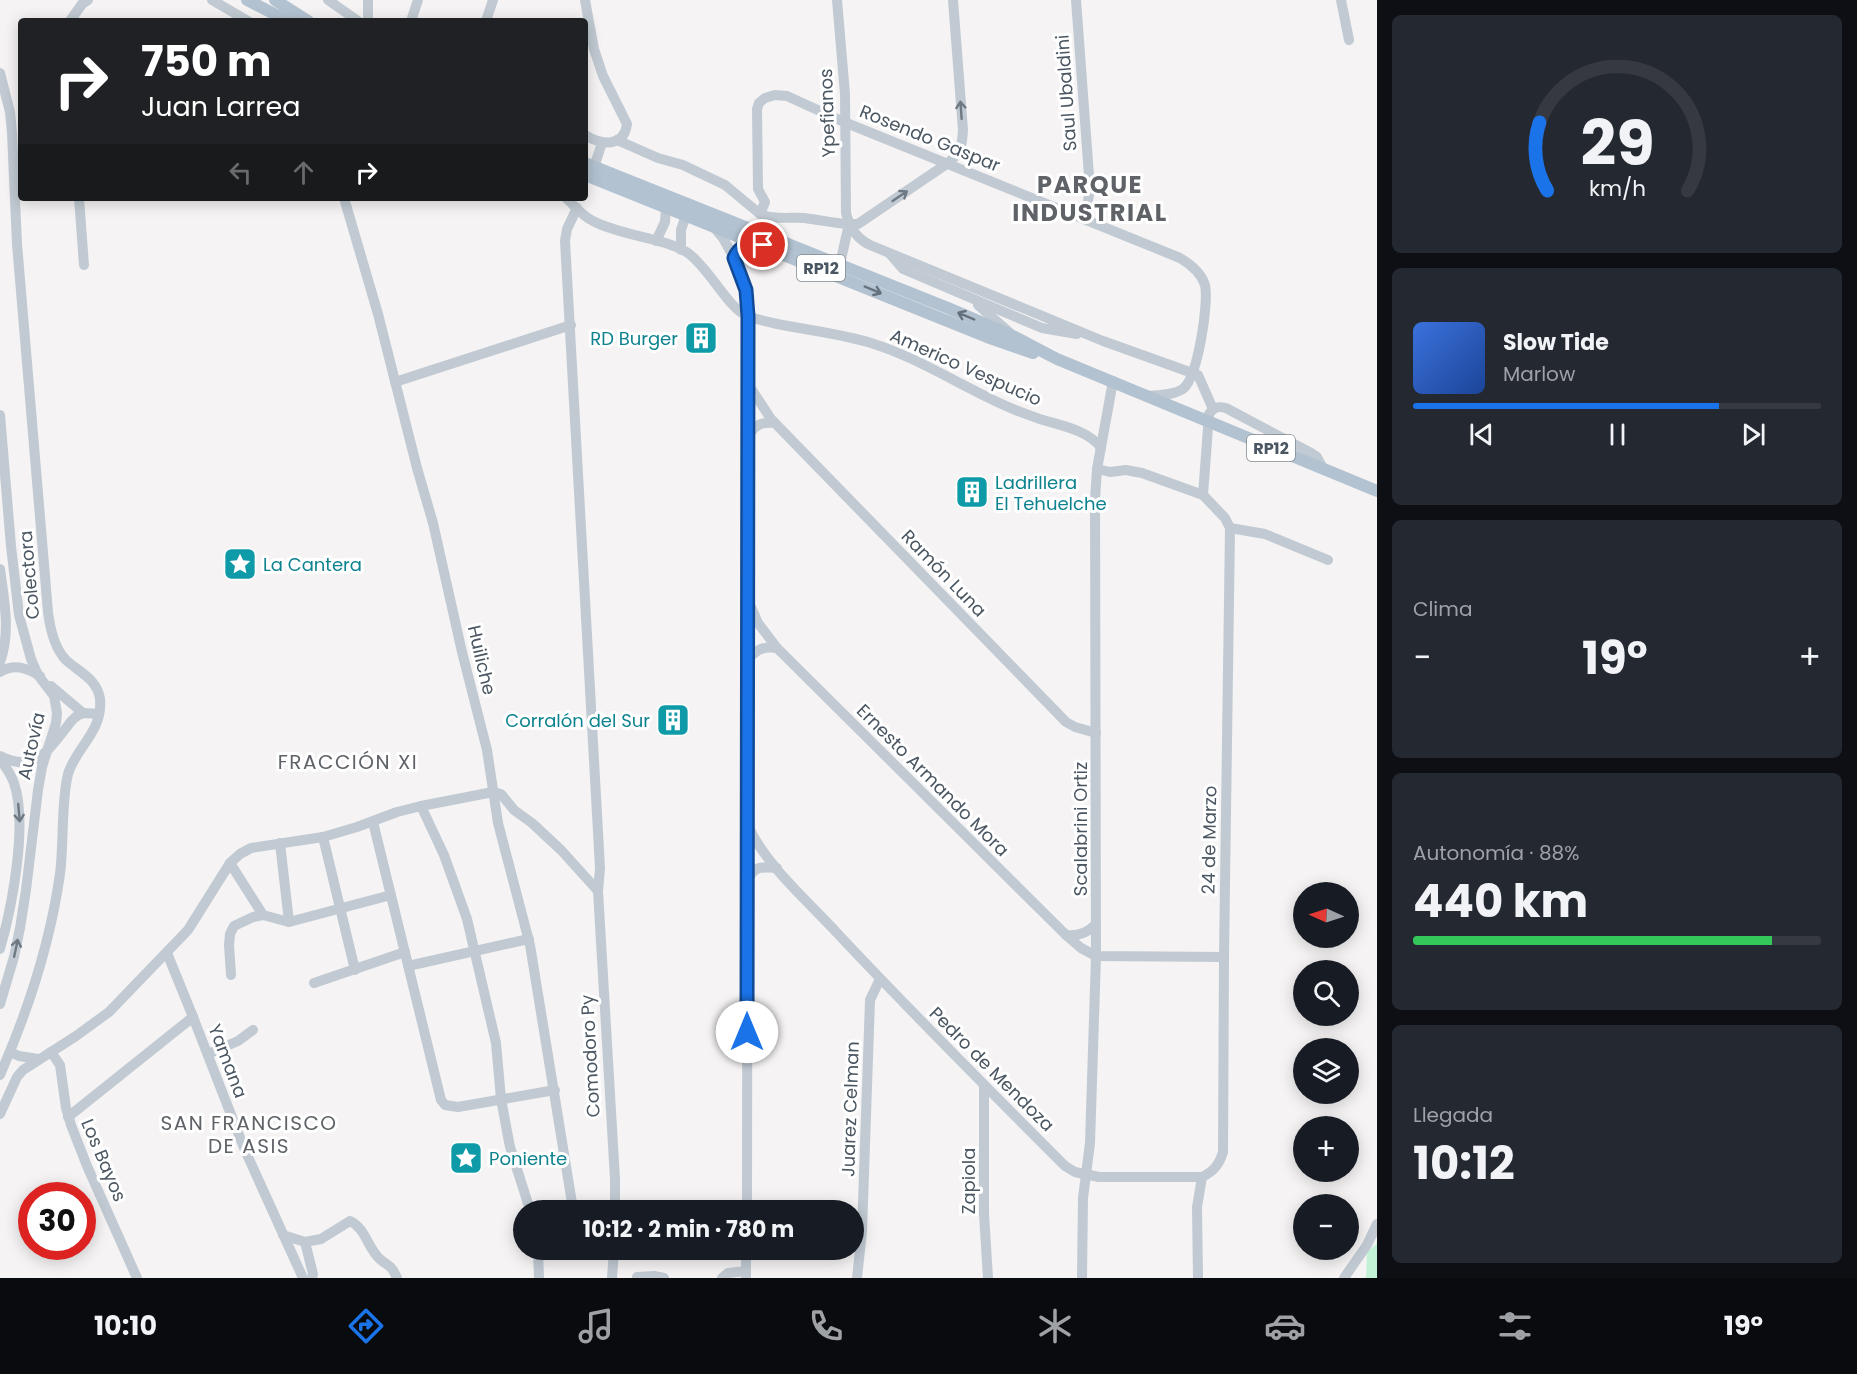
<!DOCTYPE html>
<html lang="es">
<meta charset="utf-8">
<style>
body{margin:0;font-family:Poppins,sans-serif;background:#242831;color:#f1f3f6;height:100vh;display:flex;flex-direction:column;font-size:22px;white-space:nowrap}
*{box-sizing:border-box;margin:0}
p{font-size:20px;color:#9ea1a6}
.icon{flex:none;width:33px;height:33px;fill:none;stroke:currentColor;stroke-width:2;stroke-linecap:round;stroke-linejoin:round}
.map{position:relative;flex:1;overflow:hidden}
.side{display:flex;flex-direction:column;gap:15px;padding:15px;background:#0d0f14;width:480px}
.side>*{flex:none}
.guide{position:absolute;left:18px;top:18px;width:570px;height:183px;border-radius:6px;box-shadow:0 3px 15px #0003;background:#202124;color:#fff;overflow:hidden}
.needle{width:39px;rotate:273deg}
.controls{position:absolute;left:1293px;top:882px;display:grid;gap:12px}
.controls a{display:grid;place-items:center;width:66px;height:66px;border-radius:50%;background:#171b24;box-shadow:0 3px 15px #0003;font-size:30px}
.speed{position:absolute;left:18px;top:1182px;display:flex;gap:12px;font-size:30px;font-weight:700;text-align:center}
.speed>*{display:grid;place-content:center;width:78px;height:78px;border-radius:50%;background:#171b24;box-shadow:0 3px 15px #0003;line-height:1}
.speed .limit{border:9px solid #d22;background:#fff;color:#111}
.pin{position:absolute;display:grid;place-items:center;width:51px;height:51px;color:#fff;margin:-26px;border:3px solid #fff;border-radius:50%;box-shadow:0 2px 6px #0007}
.me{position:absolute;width:66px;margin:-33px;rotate:0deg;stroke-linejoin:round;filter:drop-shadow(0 0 4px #0008)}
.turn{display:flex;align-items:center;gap:21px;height:126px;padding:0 24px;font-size:27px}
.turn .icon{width:78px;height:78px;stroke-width:2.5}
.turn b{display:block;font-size:42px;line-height:51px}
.lanes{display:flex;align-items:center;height:57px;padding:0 24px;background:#0003;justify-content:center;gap:30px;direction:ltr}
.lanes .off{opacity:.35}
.big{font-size:45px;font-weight:700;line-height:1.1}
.side .tile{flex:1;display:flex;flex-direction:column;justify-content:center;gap:9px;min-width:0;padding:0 21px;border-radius:9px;background:#242831}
.side .dial{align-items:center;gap:0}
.dial svg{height:156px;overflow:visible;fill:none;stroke:#363941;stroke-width:7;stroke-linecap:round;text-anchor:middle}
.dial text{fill:#f1f3f6;stroke:none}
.song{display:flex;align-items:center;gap:18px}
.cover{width:72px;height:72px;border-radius:9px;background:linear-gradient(135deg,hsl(220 70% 55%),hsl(220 70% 35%))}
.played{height:6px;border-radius:3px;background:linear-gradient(90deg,#1a73e8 75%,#363941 75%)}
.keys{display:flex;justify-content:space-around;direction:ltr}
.heat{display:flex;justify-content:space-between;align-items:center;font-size:33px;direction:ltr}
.charge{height:9px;border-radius:4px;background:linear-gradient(90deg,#34c759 88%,#363941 0)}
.trip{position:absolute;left:513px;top:1200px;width:351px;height:60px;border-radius:30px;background:#171b24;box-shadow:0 3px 15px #0003;font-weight:700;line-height:60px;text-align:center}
.dock{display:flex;height:96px;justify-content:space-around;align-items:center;background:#090b0e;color:#9ea1a6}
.dock .icon{width:42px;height:42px}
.dock .selected{color:#1a73e8}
.dock b{font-size:27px;color:#f1f3f6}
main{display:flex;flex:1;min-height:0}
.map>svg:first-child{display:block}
.green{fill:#c3f1d5}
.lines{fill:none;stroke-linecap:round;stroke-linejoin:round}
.minor{stroke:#c1cad2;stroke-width:10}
.major{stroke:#b3c2d1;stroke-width:12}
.oneway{stroke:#6e7983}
.oneway2{stroke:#64717d}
.route-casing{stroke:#114b97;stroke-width:15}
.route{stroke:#1a73e8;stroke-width:10}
.labels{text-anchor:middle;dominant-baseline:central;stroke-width:6;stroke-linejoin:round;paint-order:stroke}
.shield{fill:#fff;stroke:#808990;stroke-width:1.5}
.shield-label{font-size:16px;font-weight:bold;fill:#4a5661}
.street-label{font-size:18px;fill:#4a5661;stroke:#fff}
.culture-label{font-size:18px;fill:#0d838f;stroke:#fff;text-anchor:start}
.neighbourhood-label{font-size:20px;letter-spacing:1.5px;fill:#5f6368;stroke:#fff}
.district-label{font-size:24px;font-weight:bold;letter-spacing:1.5px;fill:#5f6368;stroke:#fff}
</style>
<main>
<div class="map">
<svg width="1377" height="1278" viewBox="0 0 1377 1278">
<rect width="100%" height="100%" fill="#f5f3f3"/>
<path class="green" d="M1377,1243V1278H1366L1367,1253Z"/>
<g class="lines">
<g class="minor">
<path d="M212,0L248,21"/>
<path d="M328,0L358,21"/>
<path d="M585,0L594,49L603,76L627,124C624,148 601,145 585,135"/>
<path d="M837,0L845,94L846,213C850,228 856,238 870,245L1103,341L1198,375L1213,409"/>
<path d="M1076,0L1090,189L1085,219"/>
<path d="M1341,0L1349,40"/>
<path d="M70,21L82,4L88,0"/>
<path d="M368,21V0"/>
<path d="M411,21L418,0"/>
<path d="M486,21L493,0"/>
<path d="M0,73L10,112L12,133L17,244L48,612C50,628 54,647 65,659C78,672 97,678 100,699C103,732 76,747 68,774C61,802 64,843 60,874C50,944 28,1011 0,1075"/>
<path d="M617,140L658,158L683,165L725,185L760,214C775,220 788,217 804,218C822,220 839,225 858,224L948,163C961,152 962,147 963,130L953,0"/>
<path d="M594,167L602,143"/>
<path d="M79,198L84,265"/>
<path d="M344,198L378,314L417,468L433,523L462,652L487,750L498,823L530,945L573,1209"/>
<path d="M566,198C575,206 582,216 593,221C621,236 663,237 688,253C709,268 728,308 747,316C755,319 765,321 773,323C805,330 839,333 871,343C929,361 979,399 1037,418C1057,425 1088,429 1101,448"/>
<path d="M577,208L567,229L565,241L600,868L598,891"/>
<path d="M760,214L765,202L758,189L757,109L759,103L765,98L775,95L787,96L844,122L1180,258C1190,264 1201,272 1205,285C1209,303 1198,375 1184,388C1176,395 1159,395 1148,396"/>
<path d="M712,225L723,238L734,258C740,246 746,244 759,245"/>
<path d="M656,241L665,222L666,207"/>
<path d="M681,250V230L686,215"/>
<path d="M890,254L903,269L1042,328L1077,334"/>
<path d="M734,258L746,290L748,316L747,1210"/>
<path d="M840,264L849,224"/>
<path d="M978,305L1009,332"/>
<path d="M395,382L571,325"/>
<path d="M748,384L771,419L1066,722L1075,727L1096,733"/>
<path d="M0,415L11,546L19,615L31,659L38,675L54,696L57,713L56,723L42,767L38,790L26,890L20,928L14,957L0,1004"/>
<path d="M748,436C756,424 761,422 775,423"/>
<path d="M1097,469L1110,472L1126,470L1142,473L1203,495L1225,518L1230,528L1265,534L1328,560"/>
<path d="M1203,495L1209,414C1214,407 1218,406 1226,408L1311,453L1317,457L1324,470"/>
<path d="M0,569C4,600 11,632 0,662"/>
<path d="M751,607L758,623L777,648L1066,935L1081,948L1096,956L1224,957"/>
<path d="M748,659C757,649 764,646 777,648"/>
<path d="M0,672C14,663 27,668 40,676"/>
<path d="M51,686L83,713"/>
<path d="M0,756C34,773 46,753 66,728C70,722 77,714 84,713C89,713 94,714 99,714"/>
<path d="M0,759C5,766 11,774 14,783C28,824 12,907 0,949"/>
<path d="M373,822L441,1100L445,1105L458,1107L555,1090"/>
<path d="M748,826C768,868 807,900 838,934C912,1013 989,1090 1065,1166L1075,1172L1099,1177H1202C1214,1171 1219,1165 1223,1152L1224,957L1230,528"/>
<path d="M323,837L355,970"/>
<path d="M280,843L289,922"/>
<path d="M230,863L263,915"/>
<path d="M748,880C754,865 763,867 777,868"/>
<path d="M1066,935C1079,936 1087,933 1096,924"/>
<path d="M167,953L193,1017L244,1148L303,1278"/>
<path d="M408,966L529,939"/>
<path d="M231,975L229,945L230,934L234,926L253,917L263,915L289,922L391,895"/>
<path d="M314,983L405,952"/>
<path d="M10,1052L19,1056L38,1059"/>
<path d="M51,1052L60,1065L66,1108L71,1125L87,1166L137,1278"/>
<path d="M208,1054L238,1041L253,1030"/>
<path d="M984,1085V1214L988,1278"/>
<path d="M0,1114L17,1077L23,1070L76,1036L109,1012L188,930L230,863L240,854L251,848L323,837L357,827L397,812L421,806"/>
<path d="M68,1117L193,1017"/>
<path d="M530,1210L510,1147L501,1099L496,1043L467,919L444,855L421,806L493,792L501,794L514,810L532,823L561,850L598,891L615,1179V1210"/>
<path d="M283,1235L305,1242L321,1239L350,1221C366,1228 368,1250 381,1260C391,1268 391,1265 397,1278"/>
<path d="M305,1242L313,1274L312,1278"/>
<path d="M538,1250L539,1278"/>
<path d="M637,1277L654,1276L664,1278"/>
<path d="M612,1278L614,1250"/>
<path d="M722,1278L728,1273L746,1271"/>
<path d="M746,1278V1250"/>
<path d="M857,1278L862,1231L870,1000L880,979"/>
<path d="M1082,1278L1083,1198L1090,1143L1096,956L1095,500L1097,469L1113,381"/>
<path d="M1198,1278L1197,1207L1202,1177"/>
<path d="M1344,1278L1367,1245L1377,1224"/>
</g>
<g class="major">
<path d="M247,0L288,21"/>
<path d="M275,0L308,21"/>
<path d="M585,163L948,308L1011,335L1057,359L1377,491"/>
<path d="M585,175L987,337L1033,353"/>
</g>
</g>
<defs><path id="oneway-shaft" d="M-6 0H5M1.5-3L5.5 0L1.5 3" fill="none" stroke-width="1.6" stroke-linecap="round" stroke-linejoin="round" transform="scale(1.5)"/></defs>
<g class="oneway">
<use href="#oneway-shaft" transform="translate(961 110) rotate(-94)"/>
<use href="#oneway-shaft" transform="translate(900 196) rotate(-34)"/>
<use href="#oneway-shaft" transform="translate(19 813) rotate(85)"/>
<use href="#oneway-shaft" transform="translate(16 948) rotate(-78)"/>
</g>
<g class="oneway2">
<use href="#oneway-shaft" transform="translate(873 290) rotate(23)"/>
<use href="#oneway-shaft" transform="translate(966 316) rotate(-157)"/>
</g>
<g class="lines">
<g class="route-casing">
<path id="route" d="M747,1032L748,316L746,290L734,258C740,244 749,245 763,245"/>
</g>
<use href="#route" class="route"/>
</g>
<defs>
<g id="building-square" transform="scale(1.725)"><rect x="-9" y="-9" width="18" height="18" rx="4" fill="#0f9aa8" stroke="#fff"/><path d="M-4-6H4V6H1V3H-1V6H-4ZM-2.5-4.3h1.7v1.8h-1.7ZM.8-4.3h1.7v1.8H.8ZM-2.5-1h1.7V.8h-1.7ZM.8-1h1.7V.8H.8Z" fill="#fff"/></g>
<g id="sight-square" transform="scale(1.725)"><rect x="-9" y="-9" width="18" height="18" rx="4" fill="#0f9aa8" stroke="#fff"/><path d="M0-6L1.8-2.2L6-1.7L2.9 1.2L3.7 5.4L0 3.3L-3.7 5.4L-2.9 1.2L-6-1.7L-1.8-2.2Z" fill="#fff"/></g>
</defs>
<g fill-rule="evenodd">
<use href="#building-square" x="701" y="338"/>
<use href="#building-square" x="972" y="492"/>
<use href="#sight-square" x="240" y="564"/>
<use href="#building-square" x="673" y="720"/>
<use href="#sight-square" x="466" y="1158"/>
</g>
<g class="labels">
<g class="shield">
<rect x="797" y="255" width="48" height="26" rx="4.5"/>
<rect x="1247" y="435" width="48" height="26" rx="4.5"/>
</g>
<g class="shield-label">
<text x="821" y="268">RP12</text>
<text x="1271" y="448">RP12</text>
</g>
<g class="street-label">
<text transform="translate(1066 93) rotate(-94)">Saul Ubaldini</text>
<text transform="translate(827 113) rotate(-92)">Ypefianos</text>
<text transform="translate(930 138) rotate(22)">Rosendo Gaspar</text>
<text transform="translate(966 367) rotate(24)">Americo Vespucio</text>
<text transform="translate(944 573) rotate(46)">Ramón Luna</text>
<text transform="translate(29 575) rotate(-95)">Colectora</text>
<text transform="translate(482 660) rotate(77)">Huiliche</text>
<text transform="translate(31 746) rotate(-77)">Autovía</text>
<text transform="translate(933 780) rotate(45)">Ernesto Armando Mora</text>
<text transform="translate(1080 829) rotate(-90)">Scalabrini Ortiz</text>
<text transform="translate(1209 840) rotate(-89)">24 de Marzo</text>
<text transform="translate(590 1056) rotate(-93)">Comodoro Py</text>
<text transform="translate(228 1061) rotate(69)">Yamana</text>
<text transform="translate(992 1069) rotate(45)">Pedro de Mendoza</text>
<text transform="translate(850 1109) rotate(-88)">Juarez Celman</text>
<text transform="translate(104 1160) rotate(67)">Los Bayos</text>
<text transform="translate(968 1181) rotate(-90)">Zapiola</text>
</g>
<g class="culture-label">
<text x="678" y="338" text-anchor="end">RD Burger</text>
<text x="995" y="482">Ladrillera<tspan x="995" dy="21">El Tehuelche</tspan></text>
<text x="263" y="564">La Cantera</text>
<text x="650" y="720" text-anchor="end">Corralón del Sur</text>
<text x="489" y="1158">Poniente</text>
</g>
<g class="neighbourhood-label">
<text x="348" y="762">FRACCIÓN XI</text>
<text x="249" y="1123">SAN FRANCISCO<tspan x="249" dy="23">DE ASIS</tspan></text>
</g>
<g class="district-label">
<text x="1090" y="184">PARQUE<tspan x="1090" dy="28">INDUSTRIAL</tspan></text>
</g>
</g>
</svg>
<div class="controls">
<a><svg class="needle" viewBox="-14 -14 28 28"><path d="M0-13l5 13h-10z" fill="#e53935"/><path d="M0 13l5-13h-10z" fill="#9ea1a6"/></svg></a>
<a><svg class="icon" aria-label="search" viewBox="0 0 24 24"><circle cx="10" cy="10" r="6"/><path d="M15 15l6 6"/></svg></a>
<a><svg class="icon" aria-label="layers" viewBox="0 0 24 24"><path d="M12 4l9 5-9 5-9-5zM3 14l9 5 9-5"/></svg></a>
<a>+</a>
<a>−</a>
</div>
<div class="speed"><div class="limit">30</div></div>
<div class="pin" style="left:763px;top:245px;background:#d93025"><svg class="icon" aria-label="arrive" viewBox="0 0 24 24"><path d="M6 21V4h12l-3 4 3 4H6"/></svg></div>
<svg class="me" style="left:747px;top:1032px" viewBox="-20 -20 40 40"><circle r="19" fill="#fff"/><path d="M0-13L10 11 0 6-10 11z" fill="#1a73e8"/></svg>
<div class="trip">10:12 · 2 min · 780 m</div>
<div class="guide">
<div class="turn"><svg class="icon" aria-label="right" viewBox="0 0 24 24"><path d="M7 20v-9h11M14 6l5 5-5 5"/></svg><div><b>750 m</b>Juan Larrea</div></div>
<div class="lanes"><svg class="icon off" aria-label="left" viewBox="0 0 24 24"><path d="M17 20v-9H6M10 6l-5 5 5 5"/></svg><svg class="icon off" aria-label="ahead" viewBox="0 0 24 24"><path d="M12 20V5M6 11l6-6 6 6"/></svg><svg class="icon" aria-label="right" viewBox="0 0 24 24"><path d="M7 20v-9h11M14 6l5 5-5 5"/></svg></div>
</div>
</div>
<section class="side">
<div class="tile dial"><svg viewBox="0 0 100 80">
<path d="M14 69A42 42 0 1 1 86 69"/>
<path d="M14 69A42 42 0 0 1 10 34" stroke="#1a73e8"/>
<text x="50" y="56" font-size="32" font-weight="700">29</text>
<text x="50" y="72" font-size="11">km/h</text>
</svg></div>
<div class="tile">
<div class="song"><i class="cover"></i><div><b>Slow Tide</b><p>Marlow</p></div></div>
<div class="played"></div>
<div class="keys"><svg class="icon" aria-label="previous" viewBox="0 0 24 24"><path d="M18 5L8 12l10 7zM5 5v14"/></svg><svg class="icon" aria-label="pause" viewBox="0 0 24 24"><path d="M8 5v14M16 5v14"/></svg><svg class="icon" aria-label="next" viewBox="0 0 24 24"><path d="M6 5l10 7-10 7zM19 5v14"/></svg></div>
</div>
<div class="tile"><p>Clima</p>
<div class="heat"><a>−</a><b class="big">19°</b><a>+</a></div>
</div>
<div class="tile"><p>Autonomía · 88%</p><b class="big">440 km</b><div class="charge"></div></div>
<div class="tile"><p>Llegada</p><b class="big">10:12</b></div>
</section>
</main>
<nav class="dock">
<b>10:10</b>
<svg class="icon selected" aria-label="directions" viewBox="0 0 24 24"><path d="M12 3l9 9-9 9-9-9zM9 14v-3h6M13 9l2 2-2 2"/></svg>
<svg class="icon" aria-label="music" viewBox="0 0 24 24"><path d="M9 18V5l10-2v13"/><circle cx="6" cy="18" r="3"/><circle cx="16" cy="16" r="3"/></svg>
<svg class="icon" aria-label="phone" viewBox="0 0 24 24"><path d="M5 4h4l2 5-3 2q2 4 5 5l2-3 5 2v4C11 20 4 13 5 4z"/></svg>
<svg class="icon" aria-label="climate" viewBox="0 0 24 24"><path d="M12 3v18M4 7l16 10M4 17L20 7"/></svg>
<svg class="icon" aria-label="car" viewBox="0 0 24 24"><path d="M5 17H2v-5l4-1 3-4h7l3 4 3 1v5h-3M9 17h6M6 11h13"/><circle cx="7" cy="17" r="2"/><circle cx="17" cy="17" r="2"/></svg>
<svg class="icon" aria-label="filters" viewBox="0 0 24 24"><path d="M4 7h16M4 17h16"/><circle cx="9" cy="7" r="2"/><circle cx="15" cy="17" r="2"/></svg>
<b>19°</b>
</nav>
